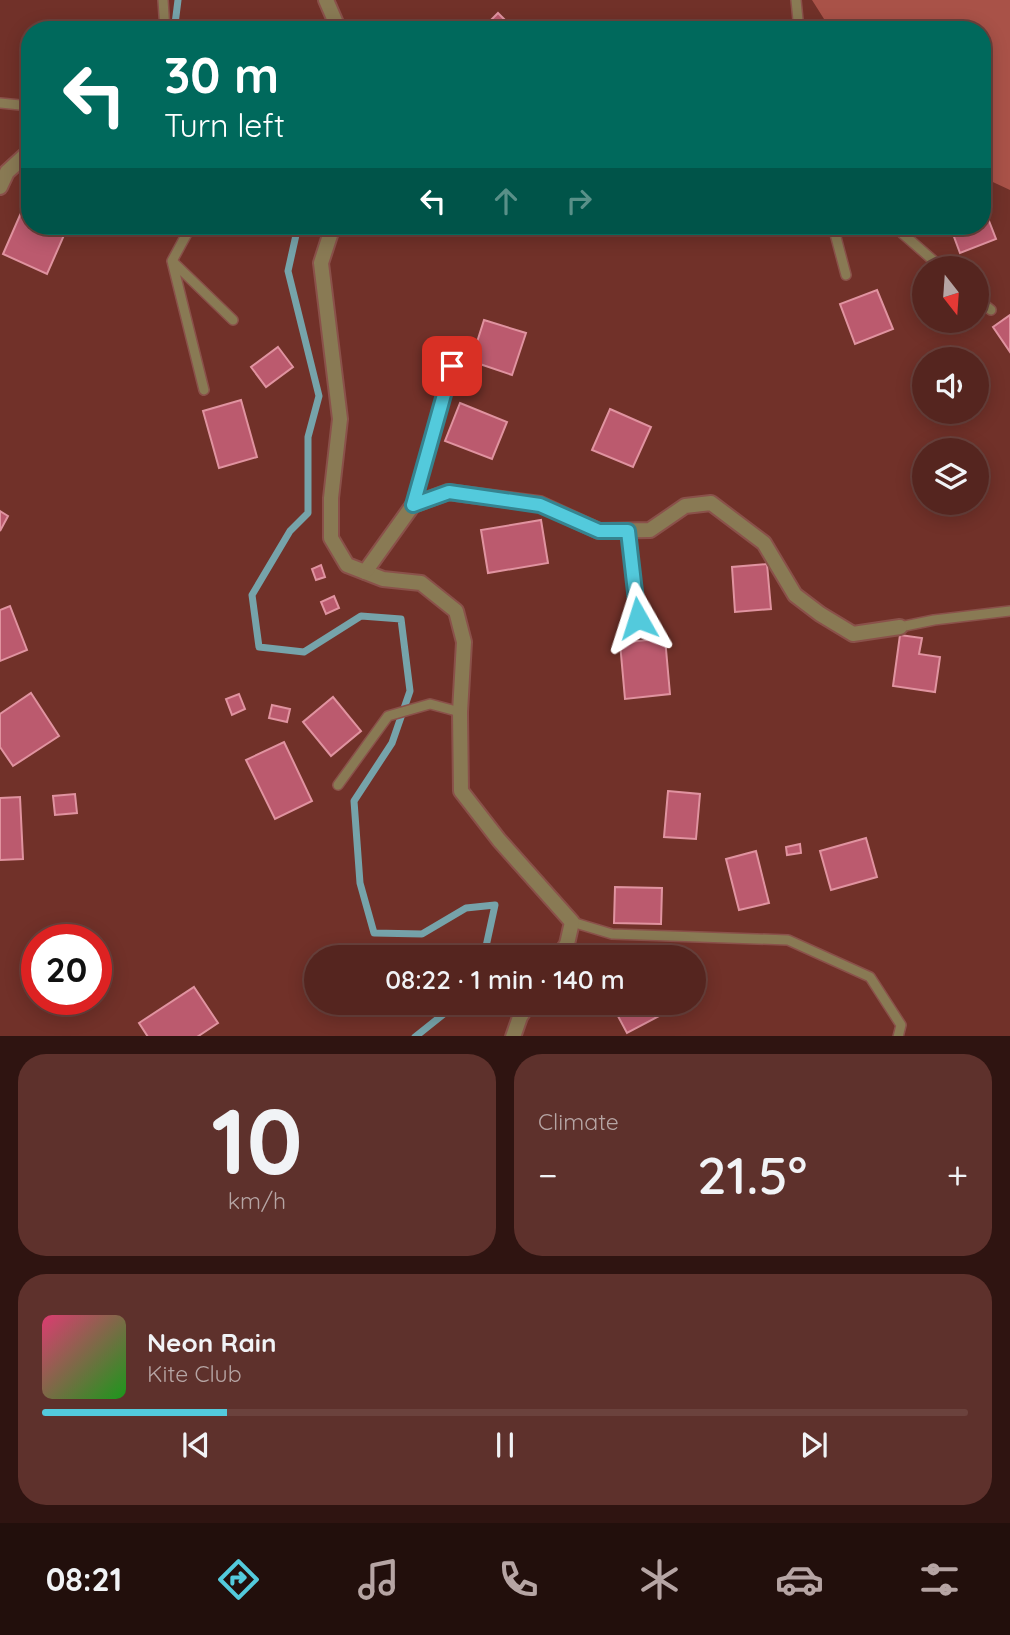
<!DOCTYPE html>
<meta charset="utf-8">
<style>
body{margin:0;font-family:Quicksand,sans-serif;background:#5e312c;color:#f1f3f6;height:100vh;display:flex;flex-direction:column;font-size:26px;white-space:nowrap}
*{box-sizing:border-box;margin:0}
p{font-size:23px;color:#b6a5a4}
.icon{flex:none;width:38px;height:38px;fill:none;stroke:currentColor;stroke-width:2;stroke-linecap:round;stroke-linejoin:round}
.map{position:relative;height:1036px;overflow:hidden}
.details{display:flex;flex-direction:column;gap:18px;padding:18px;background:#2f1411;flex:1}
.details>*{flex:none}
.hud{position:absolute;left:21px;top:21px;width:970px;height:214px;border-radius:28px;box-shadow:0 4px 18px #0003,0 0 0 2px #6b423d;background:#00695c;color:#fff;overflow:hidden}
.needle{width:46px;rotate:163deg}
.fabs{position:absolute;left:912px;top:256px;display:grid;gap:14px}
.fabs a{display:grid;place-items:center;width:77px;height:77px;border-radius:50%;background:#55251f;box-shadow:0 4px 18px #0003,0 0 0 2px #6b423d;font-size:35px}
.speed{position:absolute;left:21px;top:924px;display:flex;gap:14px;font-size:35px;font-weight:700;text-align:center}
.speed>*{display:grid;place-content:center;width:91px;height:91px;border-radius:50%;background:#55251f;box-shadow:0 4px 18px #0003,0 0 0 2px #6b423d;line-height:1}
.speed .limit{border:10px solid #d22;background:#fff;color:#111}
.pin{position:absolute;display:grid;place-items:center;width:60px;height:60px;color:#fff;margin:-30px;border-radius:14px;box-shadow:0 4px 10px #0006}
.me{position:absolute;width:77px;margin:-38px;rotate:354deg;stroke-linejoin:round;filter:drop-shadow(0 0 5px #0008)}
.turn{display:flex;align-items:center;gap:24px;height:147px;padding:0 28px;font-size:32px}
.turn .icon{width:91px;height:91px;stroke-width:2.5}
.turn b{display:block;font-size:49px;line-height:60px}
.lanes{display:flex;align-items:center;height:66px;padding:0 28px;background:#0003;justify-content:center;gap:35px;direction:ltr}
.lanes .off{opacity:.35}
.big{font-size:52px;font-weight:600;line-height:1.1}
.details .tile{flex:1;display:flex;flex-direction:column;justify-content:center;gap:10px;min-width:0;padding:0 24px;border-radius:28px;background:#5e312c}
.details .dial{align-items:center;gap:0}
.dial b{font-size:91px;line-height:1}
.song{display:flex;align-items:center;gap:21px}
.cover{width:84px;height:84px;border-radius:10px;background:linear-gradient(135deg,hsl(340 70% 55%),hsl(120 70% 35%))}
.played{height:7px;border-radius:4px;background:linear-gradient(90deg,#53cadc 20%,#6b423d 20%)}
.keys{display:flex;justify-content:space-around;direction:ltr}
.heat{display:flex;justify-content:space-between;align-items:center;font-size:38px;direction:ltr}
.details .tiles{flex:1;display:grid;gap:18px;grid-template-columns:1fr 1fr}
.tile:last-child{grid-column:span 2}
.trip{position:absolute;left:304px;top:945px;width:402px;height:70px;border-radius:35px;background:#55251f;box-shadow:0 4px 18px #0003,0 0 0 2px #6b423d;font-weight:600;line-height:70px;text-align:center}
.dock{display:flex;height:112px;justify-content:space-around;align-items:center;background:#220f0c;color:#b6a5a4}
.dock .icon{width:49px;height:49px}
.dock .on{color:#53cadc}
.dock b{font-size:32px;color:#f1f3f6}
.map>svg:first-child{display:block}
.green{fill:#a95248}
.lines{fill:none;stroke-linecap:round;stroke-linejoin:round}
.stream{stroke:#76a3aa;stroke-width:7}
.building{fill:#bb5a6e;stroke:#e093a0;stroke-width:2}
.lane-casing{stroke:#8a514a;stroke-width:12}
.street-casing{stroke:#8a514a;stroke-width:18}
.lane{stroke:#897a54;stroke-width:9}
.street{stroke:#897a54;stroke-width:14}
.route-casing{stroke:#36838f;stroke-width:18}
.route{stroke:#53cadc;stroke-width:12}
</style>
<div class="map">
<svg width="1010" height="1037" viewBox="0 0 1010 1037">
<rect width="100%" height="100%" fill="#713129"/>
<path class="green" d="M812,0H1010V190L982,177V30H831Z"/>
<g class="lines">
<g class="stream">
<path d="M178,30L175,24L178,0"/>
<path d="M298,226L288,271L319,396L308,437V513L290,531L252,595L259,647L304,652L361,616L401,619L410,691L392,743L354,801L360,883L374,933L422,934L466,908L495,905L485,951L482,957"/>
<path d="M415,1037L445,1013L452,1003"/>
</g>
</g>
<g class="building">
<path d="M498,13L515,30H481Z"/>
<path d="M111,22L154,29V30H110Z"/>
<path d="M982,203L996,239L960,253L950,226H982Z"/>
<path d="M24,206L30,208V226H68L47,274L3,254Z"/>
<path d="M877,290L893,329L855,344L840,304Z"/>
<path d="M1010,315V352L993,327Z"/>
<path d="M484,320L526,333L512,375L471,361Z"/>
<path d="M278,347L293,367L266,387L251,367Z"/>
<path d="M241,400L257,457L219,468L203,411Z"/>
<path d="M460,403L507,422L492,459L445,441Z"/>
<path d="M610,409L651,427L633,467L592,450Z"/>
<path d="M0,511L8,516L0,531Z"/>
<path d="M541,520L548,563L488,573L481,530Z"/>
<path d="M767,564L771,609L735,612L732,567Z"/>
<path d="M321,565L325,577L316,580L312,569Z"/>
<path d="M334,596L339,608L326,614L321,602Z"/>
<path d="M10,606L27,650L0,661V610Z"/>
<path d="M900,635L922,638L919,654L940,657L935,692L893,686Z"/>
<path d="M665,638L670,694L625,699L620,643Z"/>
<path d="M31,693L59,736L13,766L0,747V714Z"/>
<path d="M239,694L245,709L232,715L226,699Z"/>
<path d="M333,697L361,731L331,756L303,722Z"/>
<path d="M272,705L290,709L287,722L269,718Z"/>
<path d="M284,742L312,801L275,819L246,760Z"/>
<path d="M668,791L700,794L696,839L664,837Z"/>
<path d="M75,794L77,813L55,815L53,796Z"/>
<path d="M20,797L23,859L0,860V798Z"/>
<path d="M866,838L877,877L831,890L820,851Z"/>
<path d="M800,844L801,853L787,855L786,847Z"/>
<path d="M756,851L769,903L739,910L726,859Z"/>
<path d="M615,887L662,888L661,924L614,923Z"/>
<path d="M194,987L218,1023L197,1037H148L139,1023Z"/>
<path d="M611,1003H652L659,1016L627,1033Z"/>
</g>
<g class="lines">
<g class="lane-casing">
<g id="lane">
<path d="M163,0L165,30"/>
<path d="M796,0L799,30"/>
<path d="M0,103L30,106"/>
<path d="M191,226L172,261L204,390"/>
<path d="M833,226L846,275"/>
<path d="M896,226L903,234L942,268"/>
<path d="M173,262L233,320"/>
<path d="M976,298L991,310"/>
<path d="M413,505L452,367"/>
<path d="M628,531L638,618"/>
<path d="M900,627L934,620L1010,611"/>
<path d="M338,785L388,716L430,704L460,712"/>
<path d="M572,922L612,934L788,940L870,977L901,1025L898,1037"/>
</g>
</g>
<g class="street-casing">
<g id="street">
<path d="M326,0L339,30"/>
<path d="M0,187L7,172L30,151"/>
<path d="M333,226L321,263L340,419L331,498V538L347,565L383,579L421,583L456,611L464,642L460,712L461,791L499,840L572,922L567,944L558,957"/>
<path d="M365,572L413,505L448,492L540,504L599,531L650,530L685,506L711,503L764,543L795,595L820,614L853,634L900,627"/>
<path d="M513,1037L520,1017L529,1003"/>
</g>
</g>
<use href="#lane" class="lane"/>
<use href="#street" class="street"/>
</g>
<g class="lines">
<g class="route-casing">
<path id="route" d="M452,366L413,505L449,492L540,505L599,531H628L638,618"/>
</g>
<use href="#route" class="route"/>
</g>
</svg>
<div class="fabs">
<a><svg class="needle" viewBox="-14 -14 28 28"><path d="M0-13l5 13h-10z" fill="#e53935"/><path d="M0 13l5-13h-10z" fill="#b6a5a4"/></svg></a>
<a><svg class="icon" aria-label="sound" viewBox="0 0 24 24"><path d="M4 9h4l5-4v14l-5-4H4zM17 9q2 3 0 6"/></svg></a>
<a><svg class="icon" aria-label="layers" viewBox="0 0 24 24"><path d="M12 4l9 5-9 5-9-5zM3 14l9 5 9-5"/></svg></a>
</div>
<div class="speed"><div class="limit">20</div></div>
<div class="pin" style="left:452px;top:366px;background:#d93025"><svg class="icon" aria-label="arrive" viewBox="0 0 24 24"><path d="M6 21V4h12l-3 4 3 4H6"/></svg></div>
<svg class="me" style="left:638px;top:618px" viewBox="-20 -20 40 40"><path d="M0-17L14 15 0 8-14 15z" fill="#53cadc" stroke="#fff" stroke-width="4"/></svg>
<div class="trip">08:22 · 1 min · 140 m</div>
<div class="hud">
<div class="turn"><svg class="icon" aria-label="left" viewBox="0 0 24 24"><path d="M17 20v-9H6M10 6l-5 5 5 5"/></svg><div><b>30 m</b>Turn left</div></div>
<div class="lanes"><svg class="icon" aria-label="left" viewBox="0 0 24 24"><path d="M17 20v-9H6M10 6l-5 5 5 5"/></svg><svg class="icon off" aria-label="ahead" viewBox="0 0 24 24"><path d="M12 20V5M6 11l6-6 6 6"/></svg><svg class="icon off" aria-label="right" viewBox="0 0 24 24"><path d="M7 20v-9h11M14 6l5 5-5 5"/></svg></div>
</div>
</div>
<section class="details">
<div class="tiles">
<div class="tile dial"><b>10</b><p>km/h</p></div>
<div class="tile"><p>Climate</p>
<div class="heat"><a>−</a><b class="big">21.5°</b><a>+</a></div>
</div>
<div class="tile">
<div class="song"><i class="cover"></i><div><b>Neon Rain</b><p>Kite Club</p></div></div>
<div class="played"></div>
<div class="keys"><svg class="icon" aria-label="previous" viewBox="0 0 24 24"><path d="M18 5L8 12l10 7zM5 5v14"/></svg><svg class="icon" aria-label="pause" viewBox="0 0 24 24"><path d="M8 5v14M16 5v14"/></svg><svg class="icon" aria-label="next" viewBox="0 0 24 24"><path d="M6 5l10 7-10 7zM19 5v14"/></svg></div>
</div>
</div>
</section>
<nav class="dock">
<b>08:21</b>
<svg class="icon on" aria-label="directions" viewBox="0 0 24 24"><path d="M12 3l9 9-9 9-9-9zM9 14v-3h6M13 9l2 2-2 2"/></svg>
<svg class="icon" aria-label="music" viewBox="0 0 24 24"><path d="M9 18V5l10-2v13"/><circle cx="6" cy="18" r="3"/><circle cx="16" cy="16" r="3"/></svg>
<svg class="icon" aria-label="phone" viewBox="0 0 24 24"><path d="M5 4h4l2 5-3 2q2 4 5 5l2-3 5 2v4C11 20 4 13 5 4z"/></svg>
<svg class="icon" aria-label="climate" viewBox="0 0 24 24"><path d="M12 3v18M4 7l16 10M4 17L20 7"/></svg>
<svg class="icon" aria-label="car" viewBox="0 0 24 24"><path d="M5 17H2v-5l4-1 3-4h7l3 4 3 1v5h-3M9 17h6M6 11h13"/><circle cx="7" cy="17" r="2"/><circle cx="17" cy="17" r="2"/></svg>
<svg class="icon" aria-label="filters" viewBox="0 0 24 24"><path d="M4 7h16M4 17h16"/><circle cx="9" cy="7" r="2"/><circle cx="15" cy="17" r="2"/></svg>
</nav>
